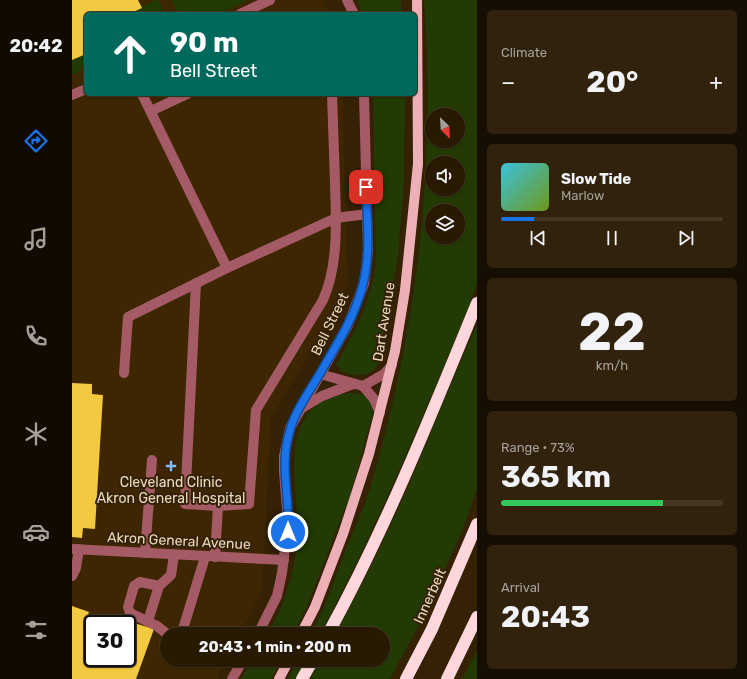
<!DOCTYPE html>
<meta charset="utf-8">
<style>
body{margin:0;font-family:Rubik,sans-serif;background:#30220d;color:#f1f3f6;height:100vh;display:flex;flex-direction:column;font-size:15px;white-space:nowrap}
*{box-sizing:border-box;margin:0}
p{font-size:13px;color:#a5a09a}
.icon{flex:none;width:22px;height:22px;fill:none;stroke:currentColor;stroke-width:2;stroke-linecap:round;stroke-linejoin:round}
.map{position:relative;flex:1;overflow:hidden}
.panel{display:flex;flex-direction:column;gap:10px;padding:10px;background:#160e02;width:270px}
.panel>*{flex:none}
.hud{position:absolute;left:12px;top:12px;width:333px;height:84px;border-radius:6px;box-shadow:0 1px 3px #0004,0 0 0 1px #443825;background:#00695c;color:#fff;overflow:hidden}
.needle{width:26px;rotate:155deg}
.tools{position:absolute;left:353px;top:108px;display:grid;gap:8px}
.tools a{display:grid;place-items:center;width:40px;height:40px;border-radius:50%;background:#281903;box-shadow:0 1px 3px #0004,0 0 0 1px #443825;font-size:20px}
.speed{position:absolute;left:12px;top:615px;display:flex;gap:8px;font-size:20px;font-weight:700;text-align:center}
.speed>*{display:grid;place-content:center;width:52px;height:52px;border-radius:50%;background:#281903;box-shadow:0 1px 3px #0004,0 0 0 1px #443825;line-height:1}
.speed .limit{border:2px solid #111;border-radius:6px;background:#fff;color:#111}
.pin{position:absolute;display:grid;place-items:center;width:34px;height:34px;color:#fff;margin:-17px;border-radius:8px;box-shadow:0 2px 6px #0006}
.me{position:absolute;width:44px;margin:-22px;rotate:0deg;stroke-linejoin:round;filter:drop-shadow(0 0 3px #0008)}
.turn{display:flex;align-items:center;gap:14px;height:84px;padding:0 20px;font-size:18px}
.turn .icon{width:52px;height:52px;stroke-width:2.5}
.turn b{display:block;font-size:28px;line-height:34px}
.big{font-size:30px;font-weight:700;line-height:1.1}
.panel .tile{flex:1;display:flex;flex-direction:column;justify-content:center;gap:6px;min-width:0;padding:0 14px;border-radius:6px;background:#30220d}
.panel .dial{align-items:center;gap:0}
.dial b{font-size:52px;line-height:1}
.song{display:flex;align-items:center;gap:12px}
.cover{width:48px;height:48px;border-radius:6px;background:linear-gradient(135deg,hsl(190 70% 55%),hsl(80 70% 35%))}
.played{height:4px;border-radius:2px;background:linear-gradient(90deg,#1a73e8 15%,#443825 15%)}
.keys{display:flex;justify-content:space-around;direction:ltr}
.heat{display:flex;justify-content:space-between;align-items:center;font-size:22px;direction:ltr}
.charge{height:6px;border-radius:3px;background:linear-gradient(90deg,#34c759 73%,#443825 0)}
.trip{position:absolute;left:88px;top:627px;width:230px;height:40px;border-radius:20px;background:#281903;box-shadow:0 1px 3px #0004,0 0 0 1px #443825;font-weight:700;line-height:40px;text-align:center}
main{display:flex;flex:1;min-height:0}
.menu{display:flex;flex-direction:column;width:72px;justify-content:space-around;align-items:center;background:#100a01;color:#a5a09a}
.menu .icon{width:28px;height:28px}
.menu .selected{color:#1a73e8}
.menu b{font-size:18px;color:#f1f3f6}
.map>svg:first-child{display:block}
.built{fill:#3e2602;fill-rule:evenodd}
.green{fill:#223a04;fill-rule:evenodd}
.building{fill:#f3c941}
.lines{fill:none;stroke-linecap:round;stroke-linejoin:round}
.minor{stroke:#a45b65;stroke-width:10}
.major{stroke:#eeb0b7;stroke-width:10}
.highway{stroke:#fdd7db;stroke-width:12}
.route-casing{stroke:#114b97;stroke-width:10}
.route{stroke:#1a73e8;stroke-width:7}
.poi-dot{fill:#83bcfa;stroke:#352104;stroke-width:1.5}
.labels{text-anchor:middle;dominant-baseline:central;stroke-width:4;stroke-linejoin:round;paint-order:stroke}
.street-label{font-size:14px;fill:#e8d7c3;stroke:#352104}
.poi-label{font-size:14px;fill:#e8d7c3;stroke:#352104}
</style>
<main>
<nav class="menu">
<b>20:42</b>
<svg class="icon selected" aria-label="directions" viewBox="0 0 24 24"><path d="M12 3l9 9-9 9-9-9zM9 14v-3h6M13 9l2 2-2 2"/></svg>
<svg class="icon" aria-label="music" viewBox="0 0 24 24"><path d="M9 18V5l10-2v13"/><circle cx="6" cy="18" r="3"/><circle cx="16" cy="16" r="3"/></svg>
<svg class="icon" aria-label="phone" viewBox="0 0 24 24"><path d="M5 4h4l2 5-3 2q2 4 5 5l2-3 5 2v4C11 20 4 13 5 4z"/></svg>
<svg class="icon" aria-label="climate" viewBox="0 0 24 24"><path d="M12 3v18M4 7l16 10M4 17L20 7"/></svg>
<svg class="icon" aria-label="car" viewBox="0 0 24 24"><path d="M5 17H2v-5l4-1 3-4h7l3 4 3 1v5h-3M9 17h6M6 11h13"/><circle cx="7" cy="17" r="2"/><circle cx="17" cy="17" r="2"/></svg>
<svg class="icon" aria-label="filters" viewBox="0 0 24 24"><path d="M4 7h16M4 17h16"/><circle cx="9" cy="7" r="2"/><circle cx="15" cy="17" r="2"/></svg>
</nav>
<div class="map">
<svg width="405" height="679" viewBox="0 0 405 679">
<rect width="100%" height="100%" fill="#352104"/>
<path class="built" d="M0,0H251L257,14H14V94H270L276,283L256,323L199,418L190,591L168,634H95V660H155L145,679H0ZM21,624H55V658H21Z"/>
<g class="green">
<path d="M83,0H86L93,14H56Z"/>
<path d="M99,0H176L147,14H107Z"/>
<path d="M285,0H329L330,14H291Z"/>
<path d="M352,0H405V282L397,307C350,418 305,528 248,634H239C254,606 264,576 275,546C284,525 294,504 300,482C346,324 364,164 352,0ZM360,115H386V141H360ZM360,163H386V189H360ZM360,211H386V237H360Z"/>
<path d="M14,54V69L0,75V60Z"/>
<path d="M301,94H333L332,181L326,257L308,359C304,376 287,378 271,372C268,370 267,367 264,365C284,330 297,305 304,264Z"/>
<path d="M405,325V488L392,526L356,608L318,679H238L249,660H311V634H264C287,589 311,544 331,498C356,441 379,382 405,325Z"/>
<path d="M277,393C293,393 299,397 301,413L278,496L235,606L221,634H196C211,607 222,575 225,544C230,492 197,404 277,393Z"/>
<path d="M405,651V679H390Z"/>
<path d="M180,660H209L199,679H169Z"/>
<path d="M226,660H234L224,679H216Z"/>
</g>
<g class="building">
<path d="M0,0H66L70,8L57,14H14V54L0,60Z"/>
<path d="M0,383L20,384V394L31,395L23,529L11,528L10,538L0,537Z"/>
<path d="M0,606L17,612L12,627L21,631V658H55V644L62,623L82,629L64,679H0Z"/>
</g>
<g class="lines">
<g class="minor">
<path d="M275,0L282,14"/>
<path d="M168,14L198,0"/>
<path d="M0,95L14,89"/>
<path d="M79,111L115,94"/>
<path d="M155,268L264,218L295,214"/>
<path d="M124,283L113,504L146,506"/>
<path d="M52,373L56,317L155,268L70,94"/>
<path d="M248,374L291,386L312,374L320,365"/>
<path d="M291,386L302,399L308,413"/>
<path d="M230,408L250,396L281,384"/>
<path d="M0,549L212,560"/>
<path d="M73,553L80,460"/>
<path d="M143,557L146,506L177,504L184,410L251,300C267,264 264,221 263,182C262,153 261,123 260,94"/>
<path d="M0,576L4,568L7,549"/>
<path d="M76,621L87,586"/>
<path d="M95,634L85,626L58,613L56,607L62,586L68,582L87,586L99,575L102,555"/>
<path d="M108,634L111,629L133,557"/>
<path d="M186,634L205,596L210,573L216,523L212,471V456L218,428L276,325L292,284L296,251L292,94"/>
<path d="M160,679L171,660"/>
</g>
<g class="major">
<path d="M229,634L243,607L271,534L297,454L323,351L333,290L346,164L345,0"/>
<path d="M207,679L217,660"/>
</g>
<g class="highway">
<path d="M256,634C314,528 359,415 405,303"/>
<path d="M230,679L241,660"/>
<path d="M334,679L360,629L405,524"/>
<path d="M375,679L405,617"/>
</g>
</g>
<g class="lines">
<g class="route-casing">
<path id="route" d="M216,532C218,497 207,464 218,430C224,408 243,384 254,363C269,338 284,313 291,284C299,253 295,219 294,187"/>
</g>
<use href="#route" class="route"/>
</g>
<path class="poi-dot" d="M97 460h4v4h4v4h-4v4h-4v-4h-4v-4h4z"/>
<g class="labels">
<g class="street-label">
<text transform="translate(312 322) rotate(-81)">Dart Avenue</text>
<text transform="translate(258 324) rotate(-64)">Bell Street</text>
<text transform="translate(107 541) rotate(3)">Akron General Avenue</text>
<text transform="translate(358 596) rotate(-66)">Innerbelt</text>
</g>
<g class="poi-label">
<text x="99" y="482">Cleveland Clinic<tspan x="99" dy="16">Akron General Hospital</tspan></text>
</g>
</g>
</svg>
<div class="tools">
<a><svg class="needle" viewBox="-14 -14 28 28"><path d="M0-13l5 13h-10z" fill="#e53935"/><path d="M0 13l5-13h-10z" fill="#a5a09a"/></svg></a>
<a><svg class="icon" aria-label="sound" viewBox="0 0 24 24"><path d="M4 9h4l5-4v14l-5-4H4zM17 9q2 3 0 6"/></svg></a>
<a><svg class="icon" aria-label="layers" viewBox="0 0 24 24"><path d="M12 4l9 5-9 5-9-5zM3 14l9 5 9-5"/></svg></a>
</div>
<div class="speed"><div class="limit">30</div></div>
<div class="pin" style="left:294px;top:187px;background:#d93025"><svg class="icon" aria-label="arrive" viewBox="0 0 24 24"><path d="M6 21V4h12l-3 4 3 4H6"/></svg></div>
<svg class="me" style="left:216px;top:532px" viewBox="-20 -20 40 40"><circle r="17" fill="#1a73e8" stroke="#fff" stroke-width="3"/><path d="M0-11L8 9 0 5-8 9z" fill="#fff"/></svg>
<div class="trip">20:43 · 1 min · 200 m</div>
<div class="hud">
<div class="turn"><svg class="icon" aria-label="ahead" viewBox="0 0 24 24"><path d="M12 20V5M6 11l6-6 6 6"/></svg><div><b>90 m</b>Bell Street</div></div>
</div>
</div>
<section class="panel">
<div class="tile"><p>Climate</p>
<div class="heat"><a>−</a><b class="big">20°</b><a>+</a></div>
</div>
<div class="tile">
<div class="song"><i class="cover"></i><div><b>Slow Tide</b><p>Marlow</p></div></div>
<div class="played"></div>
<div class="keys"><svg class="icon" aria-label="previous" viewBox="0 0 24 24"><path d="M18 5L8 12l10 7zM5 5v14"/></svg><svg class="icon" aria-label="pause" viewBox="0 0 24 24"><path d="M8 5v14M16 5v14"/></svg><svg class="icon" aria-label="next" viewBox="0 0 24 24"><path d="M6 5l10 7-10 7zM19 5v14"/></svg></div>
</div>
<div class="tile dial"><b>22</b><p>km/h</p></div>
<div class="tile"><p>Range · 73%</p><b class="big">365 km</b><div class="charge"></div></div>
<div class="tile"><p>Arrival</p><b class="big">20:43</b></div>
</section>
</main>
